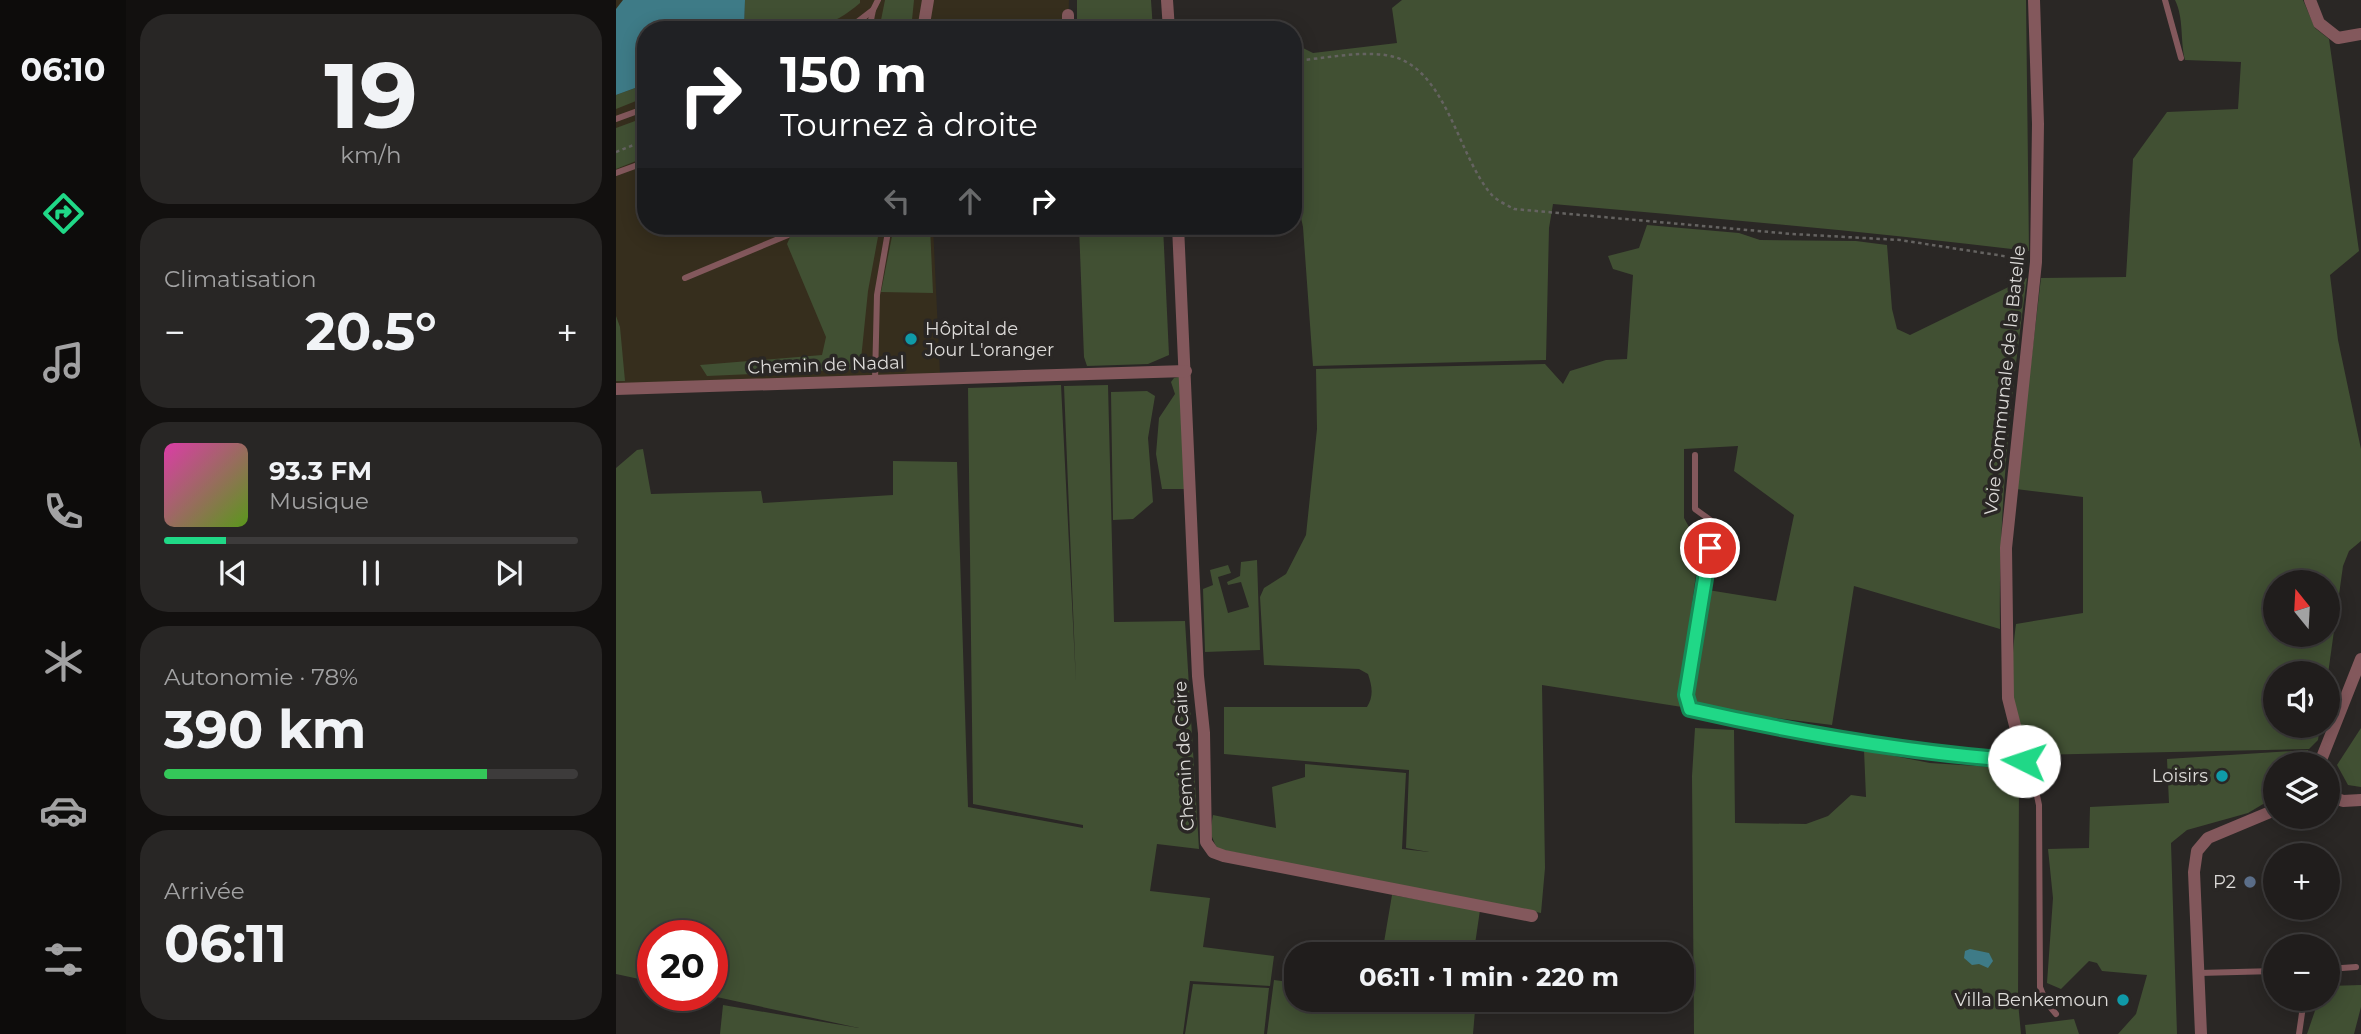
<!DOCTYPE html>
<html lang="fr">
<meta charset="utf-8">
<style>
body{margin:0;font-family:Montserrat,sans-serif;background:#282625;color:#f1f3f6;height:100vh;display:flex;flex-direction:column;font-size:26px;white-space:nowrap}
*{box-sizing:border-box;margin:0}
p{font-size:23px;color:#a2a2a3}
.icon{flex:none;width:38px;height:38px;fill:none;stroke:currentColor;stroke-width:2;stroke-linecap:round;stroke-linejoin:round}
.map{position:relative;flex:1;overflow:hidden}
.panel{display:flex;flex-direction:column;gap:14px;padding:14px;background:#12100f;width:490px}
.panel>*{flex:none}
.hud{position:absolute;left:21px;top:21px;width:665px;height:214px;border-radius:28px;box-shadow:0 4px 18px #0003,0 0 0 2px #3d3b3b;background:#202124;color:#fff;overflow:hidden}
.needle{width:46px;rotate:342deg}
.controls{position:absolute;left:1647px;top:570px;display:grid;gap:14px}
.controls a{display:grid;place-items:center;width:77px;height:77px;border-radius:50%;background:#201d1c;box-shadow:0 4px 18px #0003,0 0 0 2px #3d3b3b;font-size:35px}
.speed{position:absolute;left:21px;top:920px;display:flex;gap:14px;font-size:35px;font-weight:700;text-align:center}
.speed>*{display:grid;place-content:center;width:91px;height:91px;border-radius:50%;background:#201d1c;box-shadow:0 4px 18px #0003,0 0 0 2px #3d3b3b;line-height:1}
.speed .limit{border:10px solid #d22;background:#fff;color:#111}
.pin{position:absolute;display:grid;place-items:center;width:60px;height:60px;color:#fff;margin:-30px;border:4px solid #fff;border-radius:50%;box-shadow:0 2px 7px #0007}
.me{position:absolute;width:77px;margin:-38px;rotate:274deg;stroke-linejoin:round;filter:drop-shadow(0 0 5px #0008)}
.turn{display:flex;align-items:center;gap:24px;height:147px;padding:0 28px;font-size:32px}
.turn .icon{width:91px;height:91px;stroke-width:2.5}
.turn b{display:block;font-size:49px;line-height:60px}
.lanes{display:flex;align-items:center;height:66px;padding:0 28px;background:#0003;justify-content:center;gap:35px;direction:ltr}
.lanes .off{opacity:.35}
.big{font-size:52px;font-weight:700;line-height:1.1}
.panel .card{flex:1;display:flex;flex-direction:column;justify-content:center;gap:10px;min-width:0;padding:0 24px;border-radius:28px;background:#282625}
.panel .dial{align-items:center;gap:0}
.dial b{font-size:91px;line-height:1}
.song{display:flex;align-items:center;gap:21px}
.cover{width:84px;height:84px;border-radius:10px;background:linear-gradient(135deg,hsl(320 70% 55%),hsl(90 70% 35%))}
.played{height:7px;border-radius:4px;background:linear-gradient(90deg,#20d887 15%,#3d3b3b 15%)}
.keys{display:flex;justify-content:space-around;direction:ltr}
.heat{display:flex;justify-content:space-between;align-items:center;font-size:38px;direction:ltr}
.charge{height:10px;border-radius:5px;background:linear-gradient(90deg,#34c759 78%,#3d3b3b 0)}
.trip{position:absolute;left:668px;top:942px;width:410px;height:70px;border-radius:28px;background:#201d1c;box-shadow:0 4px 18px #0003,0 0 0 2px #3d3b3b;font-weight:700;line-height:70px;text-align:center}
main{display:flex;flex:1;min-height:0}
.tab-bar{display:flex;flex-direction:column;width:126px;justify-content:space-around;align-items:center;background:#0d0c0b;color:#a2a2a3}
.tab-bar .icon{width:49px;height:49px}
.tab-bar .on{color:#20d887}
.tab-bar b{font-size:32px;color:#f1f3f6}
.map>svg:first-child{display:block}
.medical{fill:#362e1d}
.green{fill:#415033;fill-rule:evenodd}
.water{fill:#3e7b87}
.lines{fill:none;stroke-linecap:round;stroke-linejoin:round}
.path{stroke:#656361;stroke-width:2.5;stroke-dasharray:3.5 3.5;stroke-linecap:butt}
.service{stroke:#83585c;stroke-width:6}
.minor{stroke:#83585c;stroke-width:12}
.route-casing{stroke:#158c58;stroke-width:18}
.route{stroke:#20d887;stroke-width:12}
.culture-dot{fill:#0f9aa8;stroke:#2a2725;stroke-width:2.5}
.service-dot{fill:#5c6f8a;stroke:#2a2725;stroke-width:2.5}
.labels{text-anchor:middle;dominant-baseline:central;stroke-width:7;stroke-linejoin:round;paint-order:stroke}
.poi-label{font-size:18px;fill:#dddbd9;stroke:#2a2725;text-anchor:end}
.street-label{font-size:18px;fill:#dddbd9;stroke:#2a2725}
</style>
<main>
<nav class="tab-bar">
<b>06:10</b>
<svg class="icon on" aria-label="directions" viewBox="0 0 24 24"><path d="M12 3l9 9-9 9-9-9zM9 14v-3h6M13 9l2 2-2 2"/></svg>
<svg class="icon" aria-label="music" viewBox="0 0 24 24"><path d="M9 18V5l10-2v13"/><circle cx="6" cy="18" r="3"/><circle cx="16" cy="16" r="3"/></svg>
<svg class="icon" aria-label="phone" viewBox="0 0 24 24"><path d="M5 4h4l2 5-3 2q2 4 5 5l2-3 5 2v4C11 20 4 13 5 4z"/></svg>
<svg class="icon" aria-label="climate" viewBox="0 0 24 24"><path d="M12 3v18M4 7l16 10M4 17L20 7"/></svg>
<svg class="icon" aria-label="car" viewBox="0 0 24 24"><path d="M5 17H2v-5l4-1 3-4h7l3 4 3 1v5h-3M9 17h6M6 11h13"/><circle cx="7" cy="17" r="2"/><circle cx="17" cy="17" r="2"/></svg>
<svg class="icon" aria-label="filters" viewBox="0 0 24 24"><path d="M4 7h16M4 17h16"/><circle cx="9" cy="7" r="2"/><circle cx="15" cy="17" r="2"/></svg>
</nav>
<section class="panel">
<div class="card dial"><b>19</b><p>km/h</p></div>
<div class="card"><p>Climatisation</p>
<div class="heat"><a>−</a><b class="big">20.5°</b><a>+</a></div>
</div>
<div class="card">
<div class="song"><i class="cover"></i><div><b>93.3 FM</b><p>Musique</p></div></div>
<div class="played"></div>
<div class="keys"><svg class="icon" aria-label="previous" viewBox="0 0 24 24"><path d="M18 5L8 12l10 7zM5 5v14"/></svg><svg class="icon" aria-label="pause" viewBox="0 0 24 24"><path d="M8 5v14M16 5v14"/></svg><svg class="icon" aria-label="next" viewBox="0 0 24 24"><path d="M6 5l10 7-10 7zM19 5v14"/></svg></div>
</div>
<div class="card"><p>Autonomie · 78%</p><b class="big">390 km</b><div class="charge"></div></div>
<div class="card"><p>Arrivée</p><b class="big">06:11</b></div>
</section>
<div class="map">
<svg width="1745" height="1034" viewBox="0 0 1745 1034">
<rect width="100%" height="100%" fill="#2a2725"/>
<path class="medical" d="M0,0H453L452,30H30V226H317L324,374L0,385Z"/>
<g class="green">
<path d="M129,0H244V3C205,37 176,30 128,30Z"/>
<path d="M269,0H298L295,30H263Z"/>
<path d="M461,0H535L537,30H461Z"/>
<path d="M786,0H1410L1413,251C1255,232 1096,218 937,204L933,228L930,360L697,366L687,227L677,181V43L697,53L781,43L776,8Z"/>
<path d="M1559,0H1687L1699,28L1713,39L1743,251L1714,275L1722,340L1745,449V541L1733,551L1727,566L1712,674H1659V726H1704L1702,740L1693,749L1414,755C1391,723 1395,661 1400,624L1467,613V497L1400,489L1425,278L1510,277L1517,159L1551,112L1622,109L1625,62L1569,60C1564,40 1568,18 1559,0ZM1659,583H1712V635H1659Z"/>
<path d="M30,84V97L0,109V95Z"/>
<path d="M30,117V157L0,169V128Z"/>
<path d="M1031,225L1123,233L1144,240L1240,241L1271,245L1276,309L1281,329L1294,335L1411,278C1395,395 1382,511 1384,629L1238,586L1216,725L1111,712L1078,702L1075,688L1092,590L1160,601L1178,515L1118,471L1122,446L1068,449V518L1073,527L1086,530L1064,693L1066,707L926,685L929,868L925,913L601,849L594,832L597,815L660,828L656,787L689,777V764L790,773L786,849L813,852L790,848L793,770L608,754V707H751C758,696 756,686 752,674L743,669L648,665L644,597L648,588L670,574L690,535L701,429L700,369L929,364L947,384L954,371L990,360L1011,359L1017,275L997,269L992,256L1023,248Z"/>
<path d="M179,226H264L252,291L244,369L91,376L84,365L206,355L210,337L171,244Z"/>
<path d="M278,226H314L317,293L265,292Z"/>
<path d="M463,226H547L553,355L532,364L471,366L468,357Z"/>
<path d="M0,316L4,327L9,381H0Z"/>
<path d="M567,376L570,489H546L540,454L543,418L559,394L555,382L558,378Z"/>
<path d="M445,385L460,683L448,386L492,385L498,622L569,621L583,849L541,844L534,891L594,898L587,947L658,956L654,986L574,981L567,1034H104L107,1005L243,1028L96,996V936H37V982L0,974V468L21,450L27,449L35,494L145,491L147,503L277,495V461L341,462L352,807L467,828V825L357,804L352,388Z"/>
<path d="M531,391L539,396L532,438L537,502L517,519L497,520L495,392Z"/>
<path d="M641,560L644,650L589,652L587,589L597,585L594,570L612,565L615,573L602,577L612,613L633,607L625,582L612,585L611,582L624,576L625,562Z"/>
<path d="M1079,728L1118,730L1119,823L1190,824L1212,816L1235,795L1250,797L1248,750L1314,763L1392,768L1403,783L1402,1002L1405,1034H1078L1076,776Z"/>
<path d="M1745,728V787L1732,785L1721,765Z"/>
<path d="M1692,750V765H1659V797L1632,813L1571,830L1555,843L1561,1034H1502L1520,1014L1531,975L1486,971L1481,963L1473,961L1445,989L1431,983L1437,898L1432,849L1473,848L1474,807L1553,803L1551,759Z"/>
<path d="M776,895L864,910L858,951L869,954H766Z"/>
<path d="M658,980L681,983V999H860L857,1034H651Z"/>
<path d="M577,984L653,988L648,1034H569Z"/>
<path d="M1745,985V1007L1738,1034H1691L1703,999H1712V986Z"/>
<path d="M1458,1019L1463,1034H1410L1409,1025Z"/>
</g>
<g class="water">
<path d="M7,0H129L128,30H30V84L0,95V9Z"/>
<path d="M1354,949L1373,953L1377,961L1372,968L1363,964L1356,965L1348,958L1349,951Z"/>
</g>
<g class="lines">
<g class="path">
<path d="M677,61C705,59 742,51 769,55C830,63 840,153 875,194C881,201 891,205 898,209L1176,234L1284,240L1407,259"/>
<path d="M0,152L30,140"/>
</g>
<g class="service">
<path d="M1549,0L1565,58"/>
<path d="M231,30L257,10L262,0"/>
<path d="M253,30L257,10"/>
<path d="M0,119L30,108"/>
<path d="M0,173L30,162"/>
<path d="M69,278L172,235L175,226"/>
<path d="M259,380L261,295L273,226"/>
<path d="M1079,455V509L1097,522L1070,695L1074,709C1184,734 1295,752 1408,761L1416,773L1423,805L1424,987L1430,1002L1440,1014"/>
<path d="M1712,969L1740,967"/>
<path d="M1583,973L1659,971"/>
<path d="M1683,1034L1688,999"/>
</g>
<g class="minor">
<path d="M551,0L553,30"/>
<path d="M1694,0L1703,23L1722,38L1745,34"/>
<path d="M452,15V30"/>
<path d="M307,30L312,0"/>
<path d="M562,226L582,676L588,733L590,842L597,852L608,856L916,916"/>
<path d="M0,389L570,371"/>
<path d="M1408,761L1392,698L1390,548L1420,262L1422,124L1418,0"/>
<path d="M1703,765L1745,659"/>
<path d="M1712,795L1727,801L1745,800"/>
<path d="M1585,1034L1578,872L1581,851L1592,838L1659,810"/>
</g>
</g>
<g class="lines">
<g class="route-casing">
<path id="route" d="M1094,548L1070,695L1074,709C1184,734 1295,753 1408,761"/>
</g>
<use href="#route" class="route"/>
</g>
<g class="culture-dot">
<circle cx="295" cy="339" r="7"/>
<circle cx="1606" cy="776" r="7"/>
<circle cx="1507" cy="1000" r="7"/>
</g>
<circle class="service-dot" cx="1634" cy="882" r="7"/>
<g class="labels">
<g class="poi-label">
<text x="309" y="329" text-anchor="start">Hôpital de<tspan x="309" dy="21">Jour L'oranger</tspan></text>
<text x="1592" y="776">Loisirs</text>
<text x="1620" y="882">P2</text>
<text x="1493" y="1000">Villa Benkemoun</text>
</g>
<g class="street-label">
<text transform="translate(210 365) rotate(-2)">Chemin de Nadal</text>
<text transform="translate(1389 380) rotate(-84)">Voie Communale de la Batelle</text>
<text transform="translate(568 756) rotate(-93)">Chemin de Caire</text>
</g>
</g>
</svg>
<div class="controls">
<a><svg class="needle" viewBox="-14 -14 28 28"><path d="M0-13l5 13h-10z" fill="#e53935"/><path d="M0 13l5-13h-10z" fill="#a2a2a3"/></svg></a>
<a><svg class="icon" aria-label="sound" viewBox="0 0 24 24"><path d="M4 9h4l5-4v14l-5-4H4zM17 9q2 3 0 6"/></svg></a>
<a><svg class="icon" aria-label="layers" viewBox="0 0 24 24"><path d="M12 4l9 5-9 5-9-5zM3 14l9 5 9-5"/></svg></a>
<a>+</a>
<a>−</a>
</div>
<div class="speed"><div class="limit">20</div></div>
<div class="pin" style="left:1094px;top:548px;background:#d93025"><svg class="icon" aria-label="arrive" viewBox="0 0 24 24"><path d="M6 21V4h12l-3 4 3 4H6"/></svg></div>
<svg class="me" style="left:1408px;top:761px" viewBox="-20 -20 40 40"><circle r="19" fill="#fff"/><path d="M0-13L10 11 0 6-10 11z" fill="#20d887"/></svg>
<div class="trip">06:11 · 1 min · 220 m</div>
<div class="hud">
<div class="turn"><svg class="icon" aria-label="right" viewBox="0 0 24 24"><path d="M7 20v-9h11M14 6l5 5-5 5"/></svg><div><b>150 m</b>Tournez à droite</div></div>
<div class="lanes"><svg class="icon off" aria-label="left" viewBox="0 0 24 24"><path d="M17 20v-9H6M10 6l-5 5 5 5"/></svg><svg class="icon off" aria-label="ahead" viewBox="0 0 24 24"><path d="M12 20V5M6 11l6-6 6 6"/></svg><svg class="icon" aria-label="right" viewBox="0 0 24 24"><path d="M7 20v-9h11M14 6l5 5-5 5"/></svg></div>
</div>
</div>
</main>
